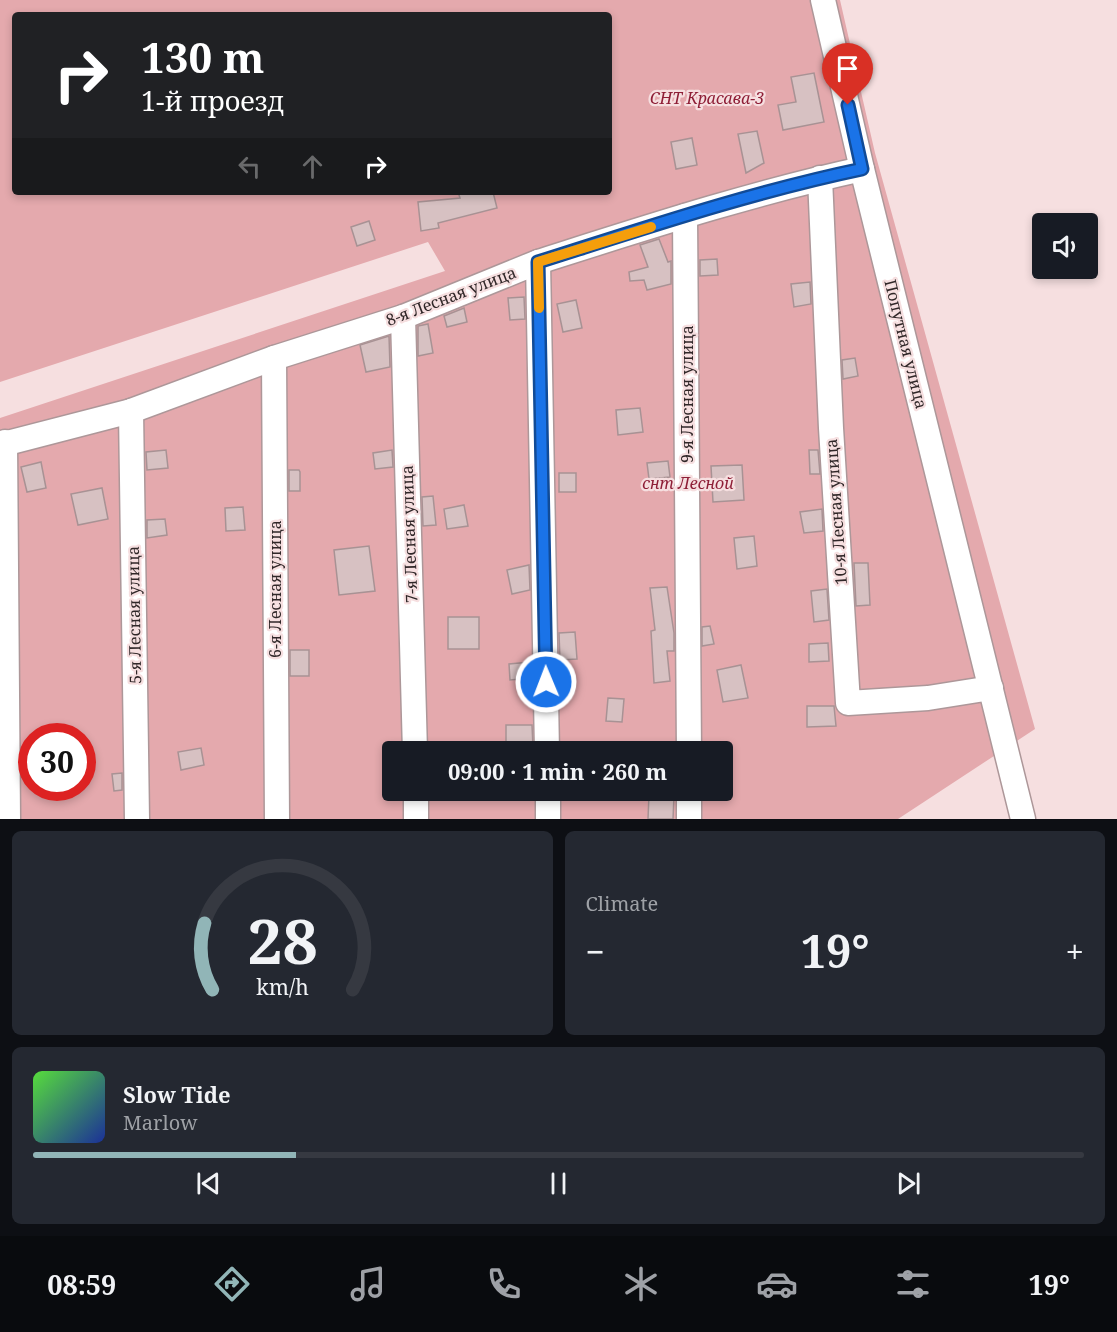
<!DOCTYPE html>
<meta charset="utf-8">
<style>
body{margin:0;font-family:"Noto Serif",serif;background:#242831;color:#f1f3f6;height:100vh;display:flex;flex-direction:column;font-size:22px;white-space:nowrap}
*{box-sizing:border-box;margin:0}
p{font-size:20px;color:#9ea1a6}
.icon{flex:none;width:33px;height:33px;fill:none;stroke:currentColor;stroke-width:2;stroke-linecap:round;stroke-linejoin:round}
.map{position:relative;height:819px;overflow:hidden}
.details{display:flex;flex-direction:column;gap:12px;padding:12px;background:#0d0f14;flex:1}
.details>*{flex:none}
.guide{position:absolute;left:12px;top:12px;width:600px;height:183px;border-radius:6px;box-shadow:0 3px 9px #0003;background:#202124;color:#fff;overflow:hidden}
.buttons{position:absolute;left:1032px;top:213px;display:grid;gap:12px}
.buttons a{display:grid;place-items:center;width:66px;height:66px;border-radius:6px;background:#171b24;box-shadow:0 3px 9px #0003;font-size:30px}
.speed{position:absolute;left:18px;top:723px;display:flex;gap:12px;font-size:30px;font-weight:700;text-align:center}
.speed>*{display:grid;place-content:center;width:78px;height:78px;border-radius:50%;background:#171b24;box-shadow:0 3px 9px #0003;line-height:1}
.speed .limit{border:9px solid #d22;background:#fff;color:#111}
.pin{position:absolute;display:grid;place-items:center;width:51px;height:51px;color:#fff;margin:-62px -26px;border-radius:50% 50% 50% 0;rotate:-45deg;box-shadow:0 0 6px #0007}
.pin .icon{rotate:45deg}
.me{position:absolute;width:66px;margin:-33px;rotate:359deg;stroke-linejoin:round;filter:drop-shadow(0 0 4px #0008)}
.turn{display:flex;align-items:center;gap:21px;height:126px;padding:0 30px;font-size:27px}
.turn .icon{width:78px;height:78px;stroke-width:2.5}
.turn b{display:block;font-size:42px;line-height:51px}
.lanes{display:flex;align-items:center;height:57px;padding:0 30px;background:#0003;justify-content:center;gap:30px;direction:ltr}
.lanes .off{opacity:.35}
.big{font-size:45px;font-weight:700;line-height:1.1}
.details .tile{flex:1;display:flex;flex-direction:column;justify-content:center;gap:9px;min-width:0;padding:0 21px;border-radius:9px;background:#242831}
.details .dial{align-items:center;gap:0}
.dial svg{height:156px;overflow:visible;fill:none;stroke:#363941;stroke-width:7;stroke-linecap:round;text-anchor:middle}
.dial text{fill:#f1f3f6;stroke:none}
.song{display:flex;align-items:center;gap:18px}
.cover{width:72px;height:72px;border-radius:9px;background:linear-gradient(135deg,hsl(110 70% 55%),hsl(230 70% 35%))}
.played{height:6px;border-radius:3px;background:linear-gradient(90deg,#91b5b7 25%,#363941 25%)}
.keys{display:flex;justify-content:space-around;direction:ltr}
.heat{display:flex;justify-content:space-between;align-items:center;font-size:33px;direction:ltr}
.details .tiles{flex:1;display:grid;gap:12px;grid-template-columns:1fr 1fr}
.tile:last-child{grid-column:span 2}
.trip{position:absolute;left:382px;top:741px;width:351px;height:60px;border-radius:6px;background:#171b24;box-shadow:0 3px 9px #0003;font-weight:700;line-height:60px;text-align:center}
.dock{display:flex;height:96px;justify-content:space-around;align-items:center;background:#090b0e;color:#9ea1a6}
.dock .icon{width:42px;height:42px}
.dock .on{color:#91b5b7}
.dock b{font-size:27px;color:#f1f3f6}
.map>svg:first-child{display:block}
.green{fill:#e4a9ad;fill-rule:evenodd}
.building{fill:#d7c1c2;stroke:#a89294;stroke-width:1.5}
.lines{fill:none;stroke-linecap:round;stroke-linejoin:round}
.street-casing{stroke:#ad9799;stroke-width:27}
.street{stroke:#fff;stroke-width:24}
.route-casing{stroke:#114b97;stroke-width:15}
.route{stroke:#1a73e8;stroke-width:10}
.slow{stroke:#f59e0b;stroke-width:10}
.labels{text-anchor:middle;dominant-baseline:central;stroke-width:4.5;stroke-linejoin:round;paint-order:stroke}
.park-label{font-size:16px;font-style:italic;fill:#8e1e36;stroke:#f6dfe0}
.street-label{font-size:16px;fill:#302728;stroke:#f6dfe0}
</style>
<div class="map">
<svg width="1117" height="819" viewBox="0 0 1117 819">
<rect width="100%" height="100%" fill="#f6dfe0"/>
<path class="green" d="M0,0H840L875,153L1035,729L898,819H0V418L445,271L428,242L0,382ZM15,15H609V192H15ZM32,736H82V788H32ZM393,752H723V790H393Z"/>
<g class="building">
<path d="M814,73L824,122L783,130L778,105L796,102L791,77Z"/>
<path d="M757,131L764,163L746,173L738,134Z"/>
<path d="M692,138L697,165L676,169L671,142Z"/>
<path d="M458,192H493L497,208L438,223L439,228L421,231L418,202L460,198Z"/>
<path d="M369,221L375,240L357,246L351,227Z"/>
<path d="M659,239L668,262L671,261V284L647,290L644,280L630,281L629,272L648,267L640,245Z"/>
<path d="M717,259L718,275L700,276V260Z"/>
<path d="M810,282L811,304L794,307L791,284Z"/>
<path d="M524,297L525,319L510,320L508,298Z"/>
<path d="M576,300L582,328L563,332L557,304Z"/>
<path d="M464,308L467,322L447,327L444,316Z"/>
<path d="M428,324L433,353L418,356V326Z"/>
<path d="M389,336L390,367L366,372L360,345Z"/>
<path d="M855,358L858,376L843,379L842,360Z"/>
<path d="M640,408L643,432L618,435L616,410Z"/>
<path d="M166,450L168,468L147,470L146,452Z"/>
<path d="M392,450L393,467L375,469L373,453Z"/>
<path d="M809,450H818L820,474H810Z"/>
<path d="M668,461L670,477L649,479L647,463Z"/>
<path d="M41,462L46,488L27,492L21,467Z"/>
<path d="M742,465L744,500L713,502L711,466Z"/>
<path d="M289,470H299L300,472V491H289Z"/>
<rect x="559" y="473" width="17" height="19"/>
<path d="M102,488L108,519L78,525L71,494Z"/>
<path d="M433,496L436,525L423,526L422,497Z"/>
<path d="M464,505L468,526L447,529L444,509Z"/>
<path d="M243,507L245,530L226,531L225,508Z"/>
<path d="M822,509L823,531L804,533L800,512Z"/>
<path d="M165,519L167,535L147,538V520Z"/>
<path d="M754,536L757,566L737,569L734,538Z"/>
<path d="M369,546L375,591L339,595L334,550Z"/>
<path d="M854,563H868L870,605L856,606Z"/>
<path d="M529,565L530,590L512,594L507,570Z"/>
<path d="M667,587L674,633V651H667L670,681L654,683L651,631L655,630L650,588Z"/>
<path d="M827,589L829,620L814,622L811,591Z"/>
<rect x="448" y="617" width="31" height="32"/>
<path d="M710,626L714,644L702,646V627Z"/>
<path d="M575,632L577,659L560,660L559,633Z"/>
<path d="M828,643L829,661L809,662V644Z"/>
<rect x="290" y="650" width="19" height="26"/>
<path d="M530,662L531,678L510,680L509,664Z"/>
<path d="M741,665L748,698L723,702L717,670Z"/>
<path d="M608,698L624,699L622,722L606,721Z"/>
<path d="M807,706H834L836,726L807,727Z"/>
<path d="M506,725H532L533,747H526V752H506Z"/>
<path d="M201,748L204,765L181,770L178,752Z"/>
<path d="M122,773V790L114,791L112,774Z"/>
<path d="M649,795L674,796L673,819H648Z"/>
</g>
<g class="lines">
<g class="street-casing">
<g id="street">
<path d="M823,0L862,169L1023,819"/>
<path d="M820,178L831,428L848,703L928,698L991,688"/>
<path d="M685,216L689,752"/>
<path d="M538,262C645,228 752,193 862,169"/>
<path d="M403,317L415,752"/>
<path d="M274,358L277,819"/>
<path d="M131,411L137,819"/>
<path d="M5,442L8,819"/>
<path d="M0,445L131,411L274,358L403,317L538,262L547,752"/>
<path d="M416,790V819"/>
<path d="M548,790V819"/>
<path d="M689,790V819"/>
</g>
</g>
<use href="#street" class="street"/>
</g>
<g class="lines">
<g class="route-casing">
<path id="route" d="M546,682L538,262C645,228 752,192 862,169L848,105"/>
</g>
<use href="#route" class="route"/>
<path class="slow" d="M539,308L538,262L651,227"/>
</g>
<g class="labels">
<g class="park-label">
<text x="707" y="98">СНТ Красава-3</text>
<text x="688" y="483">снт Лесной</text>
</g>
<g class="street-label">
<text transform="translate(451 296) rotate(-21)">8-я Лесная улица</text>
<text transform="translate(906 344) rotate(76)">Попутная улица</text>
<text transform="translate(687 394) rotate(-90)">9-я Лесная улица</text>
<text transform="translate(836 512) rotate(-94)">10-я Лесная улица</text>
<text transform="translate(409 534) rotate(-92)">7-я Лесная улица</text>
<text transform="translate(275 589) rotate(-90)">6-я Лесная улица</text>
<text transform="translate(134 615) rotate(-91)">5-я Лесная улица</text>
</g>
</g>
</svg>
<div class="buttons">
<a><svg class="icon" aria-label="sound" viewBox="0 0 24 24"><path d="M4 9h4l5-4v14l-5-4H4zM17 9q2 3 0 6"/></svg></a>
</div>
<div class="speed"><div class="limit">30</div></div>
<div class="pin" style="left:848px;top:105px;background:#d93025"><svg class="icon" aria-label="arrive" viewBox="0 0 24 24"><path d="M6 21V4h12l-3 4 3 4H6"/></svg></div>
<svg class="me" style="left:546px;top:682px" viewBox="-20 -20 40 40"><circle r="17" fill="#1a73e8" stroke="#fff" stroke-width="3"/><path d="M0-11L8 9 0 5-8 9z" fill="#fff"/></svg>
<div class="trip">09:00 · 1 min · 260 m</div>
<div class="guide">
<div class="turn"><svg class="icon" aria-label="right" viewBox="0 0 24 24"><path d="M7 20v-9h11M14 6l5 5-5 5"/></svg><div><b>130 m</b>1-й проезд</div></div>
<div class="lanes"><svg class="icon off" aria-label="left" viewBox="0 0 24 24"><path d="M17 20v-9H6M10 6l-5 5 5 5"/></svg><svg class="icon off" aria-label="ahead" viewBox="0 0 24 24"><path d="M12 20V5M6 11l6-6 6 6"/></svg><svg class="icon" aria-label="right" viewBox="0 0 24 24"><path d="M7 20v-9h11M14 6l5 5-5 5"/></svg></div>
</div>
</div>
<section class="details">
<div class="tiles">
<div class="tile dial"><svg viewBox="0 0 100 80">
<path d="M14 69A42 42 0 1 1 86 69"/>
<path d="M14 69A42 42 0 0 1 10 35" stroke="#91b5b7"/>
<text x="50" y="56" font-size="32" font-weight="700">28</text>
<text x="50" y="72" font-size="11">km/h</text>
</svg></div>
<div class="tile"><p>Climate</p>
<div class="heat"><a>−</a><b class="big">19°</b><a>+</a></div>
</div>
<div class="tile">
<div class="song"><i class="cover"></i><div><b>Slow Tide</b><p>Marlow</p></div></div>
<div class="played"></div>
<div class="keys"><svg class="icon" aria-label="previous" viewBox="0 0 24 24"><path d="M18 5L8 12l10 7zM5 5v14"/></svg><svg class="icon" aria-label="pause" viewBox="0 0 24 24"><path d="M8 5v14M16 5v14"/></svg><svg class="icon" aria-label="next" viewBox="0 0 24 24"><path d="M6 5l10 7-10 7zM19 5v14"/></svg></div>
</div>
</div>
</section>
<nav class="dock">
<b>08:59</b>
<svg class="icon on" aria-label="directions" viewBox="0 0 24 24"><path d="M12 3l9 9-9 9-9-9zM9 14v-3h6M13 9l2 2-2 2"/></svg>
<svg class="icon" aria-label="music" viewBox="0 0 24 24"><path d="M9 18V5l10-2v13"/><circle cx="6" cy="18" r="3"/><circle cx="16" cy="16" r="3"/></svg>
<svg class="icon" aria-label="phone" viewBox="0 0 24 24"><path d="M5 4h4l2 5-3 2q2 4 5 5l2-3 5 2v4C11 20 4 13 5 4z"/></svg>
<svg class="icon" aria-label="climate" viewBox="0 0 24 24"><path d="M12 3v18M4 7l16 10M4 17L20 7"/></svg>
<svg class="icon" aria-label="car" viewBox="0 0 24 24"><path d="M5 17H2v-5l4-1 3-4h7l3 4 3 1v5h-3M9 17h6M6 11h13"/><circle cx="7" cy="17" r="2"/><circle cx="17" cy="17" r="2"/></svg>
<svg class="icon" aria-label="filters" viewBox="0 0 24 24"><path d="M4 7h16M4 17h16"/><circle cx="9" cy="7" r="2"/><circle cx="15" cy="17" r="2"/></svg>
<b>19°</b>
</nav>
